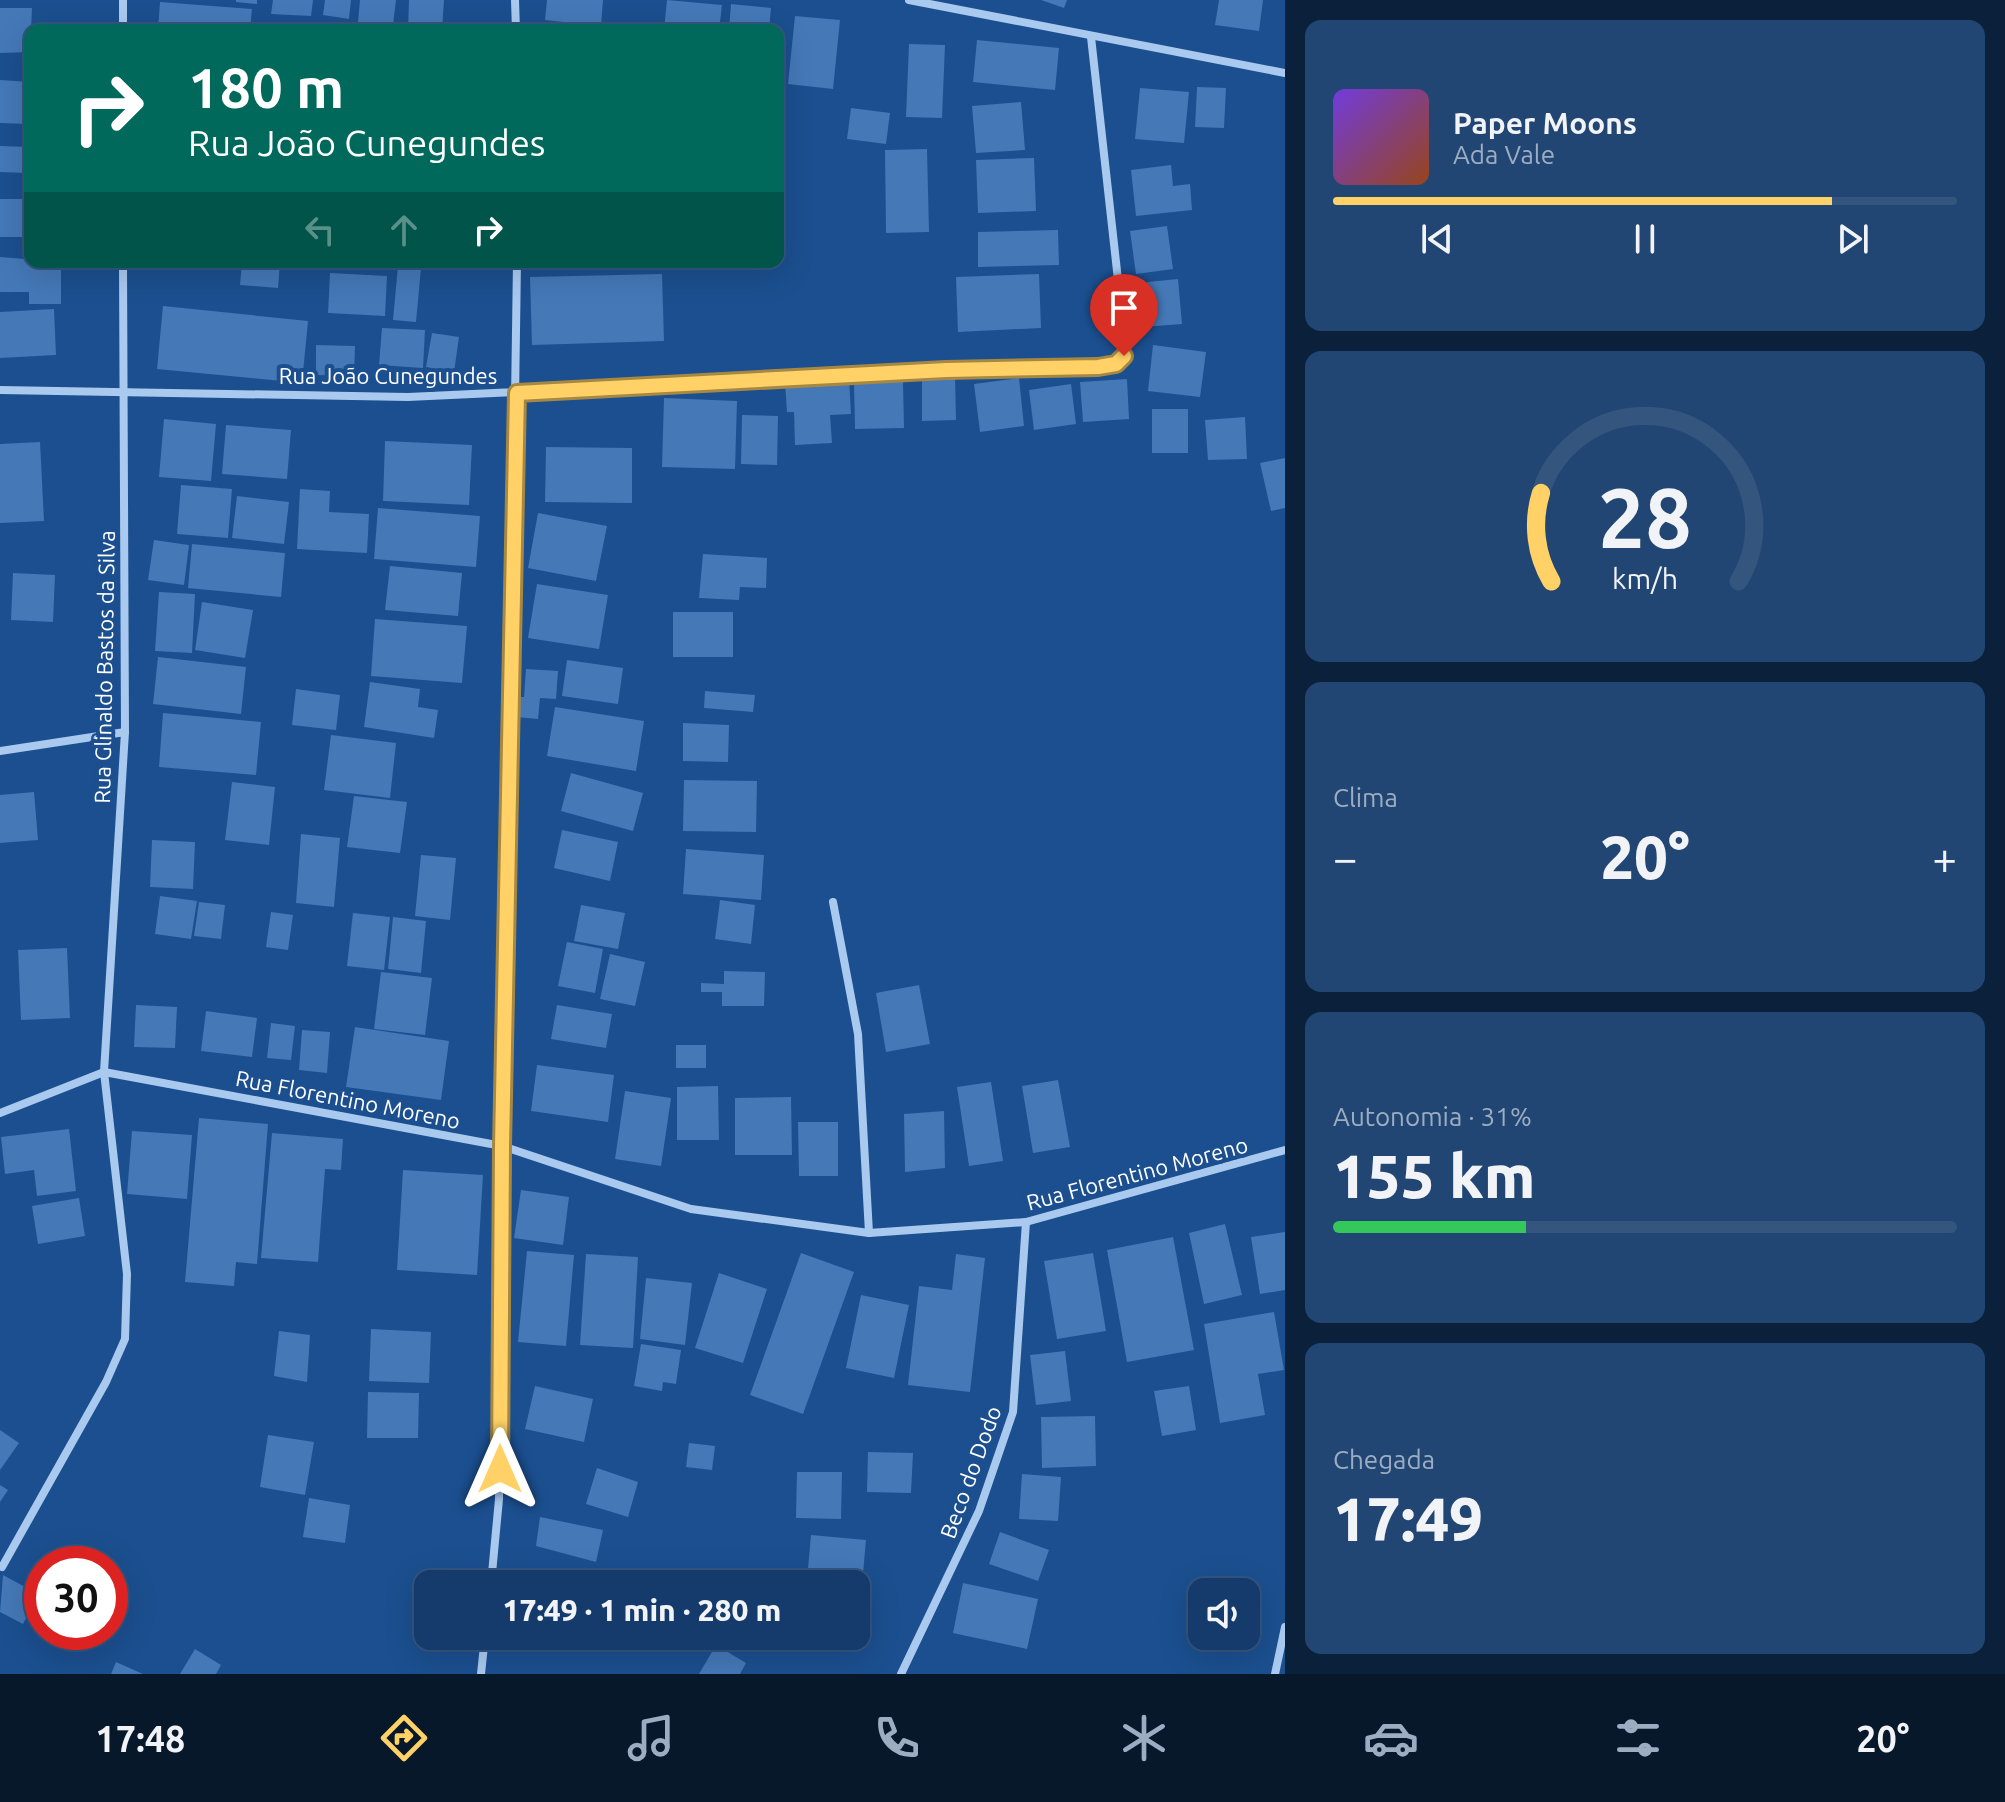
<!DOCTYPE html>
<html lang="pt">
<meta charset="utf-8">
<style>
body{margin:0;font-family:Ubuntu,sans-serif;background:#214673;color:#f1f3f6;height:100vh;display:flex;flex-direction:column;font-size:30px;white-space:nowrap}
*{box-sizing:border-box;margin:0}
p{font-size:26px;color:#9dadc1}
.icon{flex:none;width:44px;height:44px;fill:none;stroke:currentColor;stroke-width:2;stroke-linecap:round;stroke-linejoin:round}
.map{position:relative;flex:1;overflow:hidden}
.sheet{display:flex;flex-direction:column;gap:20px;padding:20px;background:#0b203b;width:720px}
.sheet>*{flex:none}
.banner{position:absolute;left:24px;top:24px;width:760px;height:244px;border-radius:16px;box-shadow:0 8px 32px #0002,0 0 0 2px #33557e;background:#00695c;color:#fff;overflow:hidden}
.tools{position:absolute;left:1188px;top:1578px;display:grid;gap:16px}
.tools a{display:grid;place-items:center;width:72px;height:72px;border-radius:16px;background:#143b6b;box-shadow:0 8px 32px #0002,0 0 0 2px #33557e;font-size:40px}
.speed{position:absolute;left:24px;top:1546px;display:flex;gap:16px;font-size:40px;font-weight:700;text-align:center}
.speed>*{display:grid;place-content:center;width:104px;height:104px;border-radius:50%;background:#143b6b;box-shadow:0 8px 32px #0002,0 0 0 2px #33557e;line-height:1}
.speed .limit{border:12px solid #d22;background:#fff;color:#111}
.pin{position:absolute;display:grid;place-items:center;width:68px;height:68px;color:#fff;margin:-82px -34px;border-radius:50% 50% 50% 0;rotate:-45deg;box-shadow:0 0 8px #0007}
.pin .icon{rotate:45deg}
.me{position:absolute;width:88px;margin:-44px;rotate:0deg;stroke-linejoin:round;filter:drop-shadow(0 0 6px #0008)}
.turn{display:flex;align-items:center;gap:28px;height:168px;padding:0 32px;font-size:36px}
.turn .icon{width:104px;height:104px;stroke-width:2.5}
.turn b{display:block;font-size:56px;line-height:68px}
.lanes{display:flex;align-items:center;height:76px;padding:0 32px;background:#0003;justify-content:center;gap:40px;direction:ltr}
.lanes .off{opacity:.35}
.big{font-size:60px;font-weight:800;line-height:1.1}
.sheet .tile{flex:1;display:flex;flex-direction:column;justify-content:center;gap:12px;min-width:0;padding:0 28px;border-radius:16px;background:#214673}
.sheet .dial{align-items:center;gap:0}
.dial svg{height:208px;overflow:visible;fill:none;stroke:#33557e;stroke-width:7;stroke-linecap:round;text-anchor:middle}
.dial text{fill:#f1f3f6;stroke:none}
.song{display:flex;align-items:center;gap:24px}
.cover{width:96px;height:96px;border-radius:12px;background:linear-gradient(135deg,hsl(260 70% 55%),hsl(20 70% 35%))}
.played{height:8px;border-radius:4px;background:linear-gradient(90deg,#ffd166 80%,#33557e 80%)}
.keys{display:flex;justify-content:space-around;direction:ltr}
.heat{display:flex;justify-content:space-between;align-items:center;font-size:44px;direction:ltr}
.charge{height:12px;border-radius:6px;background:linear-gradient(90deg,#34c759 31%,#33557e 0)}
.trip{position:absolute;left:414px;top:1570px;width:456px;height:80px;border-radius:16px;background:#143b6b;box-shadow:0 8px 32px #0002,0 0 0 2px #33557e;font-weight:800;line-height:80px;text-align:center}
.dock{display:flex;height:128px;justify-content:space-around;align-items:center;background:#08182b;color:#9dadc1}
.dock .icon{width:56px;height:56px}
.dock .active{color:#ffd166}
.dock b{font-size:36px;color:#f1f3f6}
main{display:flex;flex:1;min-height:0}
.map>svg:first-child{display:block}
.building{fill:#4478b7}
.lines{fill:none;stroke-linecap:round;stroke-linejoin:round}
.street{stroke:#a9c9ee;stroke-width:8}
.route-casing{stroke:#a68842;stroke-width:20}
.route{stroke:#ffd166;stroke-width:14}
.labels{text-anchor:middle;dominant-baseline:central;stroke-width:8;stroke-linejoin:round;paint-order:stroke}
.street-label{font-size:22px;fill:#fff;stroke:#1b4f8f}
</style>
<main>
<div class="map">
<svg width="1285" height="1674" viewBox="0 0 1285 1674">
<rect width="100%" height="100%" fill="#1b4f8f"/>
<g class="building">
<path d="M236,0H257V4L236,2Z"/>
<path d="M273,0H313L311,16L271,14Z"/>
<path d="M325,0H351L349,19L323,15Z"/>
<path d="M360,0H396L393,25L358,22Z"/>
<path d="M409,0H444L442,30H408Z"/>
<path d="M547,0H603L601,26L545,20Z"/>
<path d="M667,0L722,5L719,30H664Z"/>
<path d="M1041,0H1067L1064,8Z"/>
<path d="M1219,0H1263L1259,31L1215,25Z"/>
<path d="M160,2L252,9L250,30H158Z"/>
<path d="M731,4L771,8L769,30H729Z"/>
<path d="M0,8H32L30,52L0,53Z"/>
<path d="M795,16L840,20L833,89L788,84Z"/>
<path d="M304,24L342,28V30H303Z"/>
<path d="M977,40L1059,48L1055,90L973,82Z"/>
<path d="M909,44L945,45L942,118L906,117Z"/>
<path d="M0,80L30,82L27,124L0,123Z"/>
<path d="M1197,87L1226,88L1224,128L1195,127Z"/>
<path d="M1140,88L1189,92L1184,143L1135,139Z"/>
<path d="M1021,102L1025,150L976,153L972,106Z"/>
<path d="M851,108L890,113L886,144L847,139Z"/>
<path d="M0,146L28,147L27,173L0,172Z"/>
<path d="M927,149L929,232L886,233L885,150Z"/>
<path d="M1034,158L1036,211L978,213L976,160Z"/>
<path d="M1171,165L1173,186L1190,184L1192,210L1136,216L1131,170Z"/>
<rect x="0" y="199" width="30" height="38"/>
<path d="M1167,226L1173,269L1136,274L1130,231Z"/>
<path d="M1058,230L1059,265L978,267V232Z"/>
<path d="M0,257L61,262V304H29V292H0Z"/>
<path d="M242,262H280L278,288L240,285Z"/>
<path d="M398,266L421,268L416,322L393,320Z"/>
<path d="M330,273L387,276L385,316L328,313Z"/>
<path d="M662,274L664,341L532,345L530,277Z"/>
<path d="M1039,274L1041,328L958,332L956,277Z"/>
<path d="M1178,279L1182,324L1142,327L1138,283Z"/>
<path d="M163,306L308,321L302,383L157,369Z"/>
<path d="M54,309L56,355L0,358V312Z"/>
<path d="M382,328L425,330L423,368L379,365Z"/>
<path d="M432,333L459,337L454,372L426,367Z"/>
<path d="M316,345L355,346L354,376L316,375Z"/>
<path d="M1153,345L1206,352L1200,397L1148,391Z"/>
<path d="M922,375H955L956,420L922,421Z"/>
<path d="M849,378L851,414L830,415L832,443L795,445L794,412H787L785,382Z"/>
<path d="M1019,378L1024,426L980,432L974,384Z"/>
<path d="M1127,379L1129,419L1083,422L1080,382Z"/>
<path d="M903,381L904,428L855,429L854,382Z"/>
<path d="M1071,384L1076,424L1034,430L1029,390Z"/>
<path d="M664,398L737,401L735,469L662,467Z"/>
<rect x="1152" y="409" width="36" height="44"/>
<path d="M742,415L778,416L777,465L741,464Z"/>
<path d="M1245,417L1247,459L1208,460L1205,420Z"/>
<path d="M164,419L216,424L211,481L159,477Z"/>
<path d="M226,425L291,430L287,479L222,474Z"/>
<path d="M385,441L472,445L469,505L383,501Z"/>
<path d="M40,442L44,521L0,523V444Z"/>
<path d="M546,447L632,448V503L545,502Z"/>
<path d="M1285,458V508L1271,511L1260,463Z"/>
<path d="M181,485L232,489L228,538L177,534Z"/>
<path d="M300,489L330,491L329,512L369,514L367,553L297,549Z"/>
<path d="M237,496L289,502L284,544L232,538Z"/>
<path d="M378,508L480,516L476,567L374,559Z"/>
<path d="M538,513L607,526L596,581L528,568Z"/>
<path d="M154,540L189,545L184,585L148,580Z"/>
<path d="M192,544L285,553L281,597L188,588Z"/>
<path d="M703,554L767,558L766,588L740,587L739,600L699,598Z"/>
<path d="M390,566L462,573L458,616L385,610Z"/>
<path d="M13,573L55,575L53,622L11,620Z"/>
<path d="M537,584L608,595L599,649L528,638Z"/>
<path d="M159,592L195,594L192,653L155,651Z"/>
<path d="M202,602L253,610L245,658L195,650Z"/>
<rect x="673" y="612" width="60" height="45"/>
<path d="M375,619L467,626L462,683L371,676Z"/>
<path d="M158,657L246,667L241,714L153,704Z"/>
<path d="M567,660L623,668L618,704L562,696Z"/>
<path d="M526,669L558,671L556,699L540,698L538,719L516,717L517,697H524Z"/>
<path d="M370,682L420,689L418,707L438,710L434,738L364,727Z"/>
<path d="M296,689L340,695L336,730L292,725Z"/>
<path d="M705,691L755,695L753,712L704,708Z"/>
<path d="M555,707L644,721L636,771L547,756Z"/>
<path d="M163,713L261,722L256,775L159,767Z"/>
<path d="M683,723L729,725L728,762L683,761Z"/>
<path d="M331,735L396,743L390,798L324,790Z"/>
<path d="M571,773L643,793L633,831L561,811Z"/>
<path d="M684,780L757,781L756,832L683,831Z"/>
<path d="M232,782L275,787L269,845L225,840Z"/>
<path d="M34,792L38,840L0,843V795Z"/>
<path d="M354,796L407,802L400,853L347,847Z"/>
<path d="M562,830L618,842L610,881L554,868Z"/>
<path d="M301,834L340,838L334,907L296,903Z"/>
<path d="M152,840L195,842L193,889L150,887Z"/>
<path d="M686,849L764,855L761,900L683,894Z"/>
<path d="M421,855L456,858L450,920L415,916Z"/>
<path d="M160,896L197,901L191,939L155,934Z"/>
<path d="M720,900L755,905L751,944L715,939Z"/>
<path d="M199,902L225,905L221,939L194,936Z"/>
<path d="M581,905L625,913L618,949L574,941Z"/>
<path d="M271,912L293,915L288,950L266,947Z"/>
<path d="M353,913L390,917L384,970L347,966Z"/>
<path d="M393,917L426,921L421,973L388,969Z"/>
<path d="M567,942L603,949L595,993L558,986Z"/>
<path d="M67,948L70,1018L21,1020L18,950Z"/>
<path d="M610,954L645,962L635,1006L600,999Z"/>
<path d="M724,971L765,972L764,1006H722V992H701V983L724,984Z"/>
<path d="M381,972L432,978L425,1035L374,1029Z"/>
<path d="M919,985L930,1044L886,1052L876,993Z"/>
<path d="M136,1005L177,1007L175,1048L134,1047Z"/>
<path d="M557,1005L612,1014L606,1048L551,1039Z"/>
<path d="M206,1011L257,1018L252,1057L201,1051Z"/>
<path d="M271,1023L295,1026L291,1060L267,1058Z"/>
<path d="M355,1027L449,1041L441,1100L346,1087Z"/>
<path d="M302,1030L330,1032L327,1073L299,1070Z"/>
<rect x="676" y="1045" width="30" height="23"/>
<path d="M537,1065L614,1075L608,1122L531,1111Z"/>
<path d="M1058,1080L1070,1147L1033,1153L1022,1086Z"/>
<path d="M991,1082L1003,1161L969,1166L957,1087Z"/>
<path d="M718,1086L719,1140H677V1087Z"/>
<path d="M625,1091L671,1098L661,1166L615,1159Z"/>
<path d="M791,1097L792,1155H735V1098Z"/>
<path d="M944,1111L945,1168L905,1172L904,1114Z"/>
<path d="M199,1118L268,1124L257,1264L236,1262L234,1286L185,1282Z"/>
<path d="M798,1122H838V1176H799Z"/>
<path d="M69,1129L76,1191L37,1196L34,1170L5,1174L1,1137Z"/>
<path d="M132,1131L192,1135L187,1199L127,1194Z"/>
<path d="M272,1133L343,1139L341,1170L325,1169L318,1262L261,1258Z"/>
<path d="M403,1170L483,1175L477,1275L397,1270Z"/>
<path d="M521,1190L569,1197L563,1245L514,1238Z"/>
<path d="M79,1198L85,1236L38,1244L32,1206Z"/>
<path d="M1225,1224L1242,1295L1204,1304L1189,1233Z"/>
<path d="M1285,1232V1290L1260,1294L1251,1237Z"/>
<path d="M1173,1237L1194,1350L1127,1362L1107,1250Z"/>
<path d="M527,1251L574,1255L566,1346L518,1342Z"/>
<path d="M801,1253L854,1272L803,1414L750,1395Z"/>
<path d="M1093,1253L1106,1331L1057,1339L1044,1261Z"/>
<path d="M586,1254L638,1257L633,1348L580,1345Z"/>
<path d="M956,1254L985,1258L970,1392L908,1385L919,1286L952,1290Z"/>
<path d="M719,1273L767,1289L743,1363L695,1348Z"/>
<path d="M646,1278L692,1283L685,1345L640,1339Z"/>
<path d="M861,1295L909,1305L894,1378L846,1368Z"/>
<path d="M1274,1312L1284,1370L1258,1374L1265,1415L1220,1423L1204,1324Z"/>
<path d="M371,1329L431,1332L429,1383L369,1381Z"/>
<path d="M279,1331L310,1335L307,1382L274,1376Z"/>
<path d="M641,1344L681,1350L676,1384L663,1382L662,1391L634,1386Z"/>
<path d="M1065,1351L1071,1401L1036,1405L1030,1355Z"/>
<path d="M535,1386L593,1399L584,1442L525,1429Z"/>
<path d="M1189,1386L1196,1430L1162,1436L1154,1391Z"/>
<path d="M368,1392L419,1393L418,1438H367Z"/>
<path d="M1095,1416L1096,1466L1042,1468L1041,1417Z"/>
<path d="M0,1430L19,1443L0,1470Z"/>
<path d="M268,1435L314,1442L305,1495L260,1487Z"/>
<path d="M689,1443L715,1446L712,1470L686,1467Z"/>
<path d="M868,1452L913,1453L911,1493L867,1492Z"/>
<path d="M597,1468L638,1482L628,1517L586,1504Z"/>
<path d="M797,1472H842L841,1519L796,1518Z"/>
<path d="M1022,1474L1061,1477L1058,1521L1019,1519Z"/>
<path d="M0,1485L8,1490L0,1502Z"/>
<path d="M309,1498L350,1505L345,1543L303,1537Z"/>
<path d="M540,1517L603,1530L596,1562L536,1546Z"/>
<path d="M1000,1532L1049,1550L1038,1581L989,1564Z"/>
<path d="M811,1535L866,1540L862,1585L807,1580Z"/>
<path d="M74,1546L110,1564H64Z"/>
<path d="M3,1575L38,1594L23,1624L0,1612Z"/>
<path d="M963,1583L1038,1599L1027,1649L953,1633Z"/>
<path d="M716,1645L746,1663L740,1674H699Z"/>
<path d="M195,1649L221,1665L216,1674H180Z"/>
<path d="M116,1662L143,1674H111Z"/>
</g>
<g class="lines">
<g class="street">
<path d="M123,0V30"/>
<path d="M515,0L516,30"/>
<path d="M909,0L1285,73"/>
<path d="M0,390L408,397L1116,364L1124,356L1123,325L1091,37"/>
<path d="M0,751L125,732"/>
<path d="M833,902L858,1034L869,1233"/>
<path d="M104,1072L502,1146L691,1209L869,1233L1026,1222L1285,1150"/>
<path d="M0,1113L104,1072"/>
<path d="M2,1567L106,1382L125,1339L127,1274L104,1072L125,732L123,262"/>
<path d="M491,1584L499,1499L517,262"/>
<path d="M481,1674L485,1636"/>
<path d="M901,1674L979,1511L1013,1412L1026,1222"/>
<path d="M1275,1674L1285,1627"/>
</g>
</g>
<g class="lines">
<g class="route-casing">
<path id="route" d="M500,1469L502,1146L517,393L946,370L1098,367L1116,364L1124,356"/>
</g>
<use href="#route" class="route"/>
</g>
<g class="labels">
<g class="street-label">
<text x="388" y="375">Rua João Cunegundes</text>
<text transform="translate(104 667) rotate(-89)">Rua Glinaldo Bastos da Silva</text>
<text transform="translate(348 1099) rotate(11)">Rua Florentino Moreno</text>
<text transform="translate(1137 1173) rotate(-15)">Rua Florentino Moreno</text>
<text transform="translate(970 1472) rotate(-70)">Beco do Dodo</text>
</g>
</g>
</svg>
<div class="tools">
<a><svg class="icon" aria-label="sound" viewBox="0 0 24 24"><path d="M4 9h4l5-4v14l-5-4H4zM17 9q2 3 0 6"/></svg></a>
</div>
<div class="speed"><div class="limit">30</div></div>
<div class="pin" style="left:1124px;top:356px;background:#d93025"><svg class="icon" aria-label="arrive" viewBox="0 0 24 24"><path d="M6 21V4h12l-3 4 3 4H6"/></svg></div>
<svg class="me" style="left:500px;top:1469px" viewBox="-20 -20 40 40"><path d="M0-17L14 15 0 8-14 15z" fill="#ffd166" stroke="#fff" stroke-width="4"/></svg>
<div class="trip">17:49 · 1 min · 280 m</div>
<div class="banner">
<div class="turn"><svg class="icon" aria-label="right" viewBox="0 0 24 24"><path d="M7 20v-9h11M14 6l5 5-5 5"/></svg><div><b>180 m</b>Rua João Cunegundes</div></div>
<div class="lanes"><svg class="icon off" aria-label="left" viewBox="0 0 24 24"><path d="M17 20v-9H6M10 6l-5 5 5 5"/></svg><svg class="icon off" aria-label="ahead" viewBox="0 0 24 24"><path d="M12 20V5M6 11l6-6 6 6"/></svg><svg class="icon" aria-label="right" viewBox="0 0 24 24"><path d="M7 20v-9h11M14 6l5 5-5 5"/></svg></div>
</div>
</div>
<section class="sheet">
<div class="tile">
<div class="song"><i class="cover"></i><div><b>Paper Moons</b><p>Ada Vale</p></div></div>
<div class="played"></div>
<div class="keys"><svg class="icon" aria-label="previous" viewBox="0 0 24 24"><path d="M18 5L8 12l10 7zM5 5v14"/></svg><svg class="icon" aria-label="pause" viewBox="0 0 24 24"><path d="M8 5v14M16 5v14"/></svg><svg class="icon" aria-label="next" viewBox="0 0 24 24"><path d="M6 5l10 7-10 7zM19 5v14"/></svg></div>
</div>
<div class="tile dial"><svg viewBox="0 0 100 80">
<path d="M14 69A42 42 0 1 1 86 69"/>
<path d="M14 69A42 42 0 0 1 10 35" stroke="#ffd166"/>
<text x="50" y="56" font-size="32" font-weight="700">28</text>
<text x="50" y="72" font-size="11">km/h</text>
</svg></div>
<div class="tile"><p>Clima</p>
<div class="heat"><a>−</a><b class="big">20°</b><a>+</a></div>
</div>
<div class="tile"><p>Autonomia · 31%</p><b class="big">155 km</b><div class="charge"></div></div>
<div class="tile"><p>Chegada</p><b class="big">17:49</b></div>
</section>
</main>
<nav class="dock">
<b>17:48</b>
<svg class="icon active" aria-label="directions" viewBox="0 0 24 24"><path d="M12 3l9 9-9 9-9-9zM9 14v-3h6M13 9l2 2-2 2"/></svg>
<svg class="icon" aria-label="music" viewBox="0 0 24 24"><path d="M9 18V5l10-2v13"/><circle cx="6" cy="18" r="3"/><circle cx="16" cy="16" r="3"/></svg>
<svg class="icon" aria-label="phone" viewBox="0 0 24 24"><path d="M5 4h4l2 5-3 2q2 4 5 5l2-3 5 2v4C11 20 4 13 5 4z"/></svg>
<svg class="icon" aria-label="climate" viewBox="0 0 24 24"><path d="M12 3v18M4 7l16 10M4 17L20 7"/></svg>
<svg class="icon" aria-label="car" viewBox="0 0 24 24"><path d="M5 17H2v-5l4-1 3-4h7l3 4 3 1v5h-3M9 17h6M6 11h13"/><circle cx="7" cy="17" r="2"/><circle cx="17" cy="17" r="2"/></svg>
<svg class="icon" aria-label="filters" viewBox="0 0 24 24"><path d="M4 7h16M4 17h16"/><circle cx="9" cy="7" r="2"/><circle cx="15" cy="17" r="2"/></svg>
<b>20°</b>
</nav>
